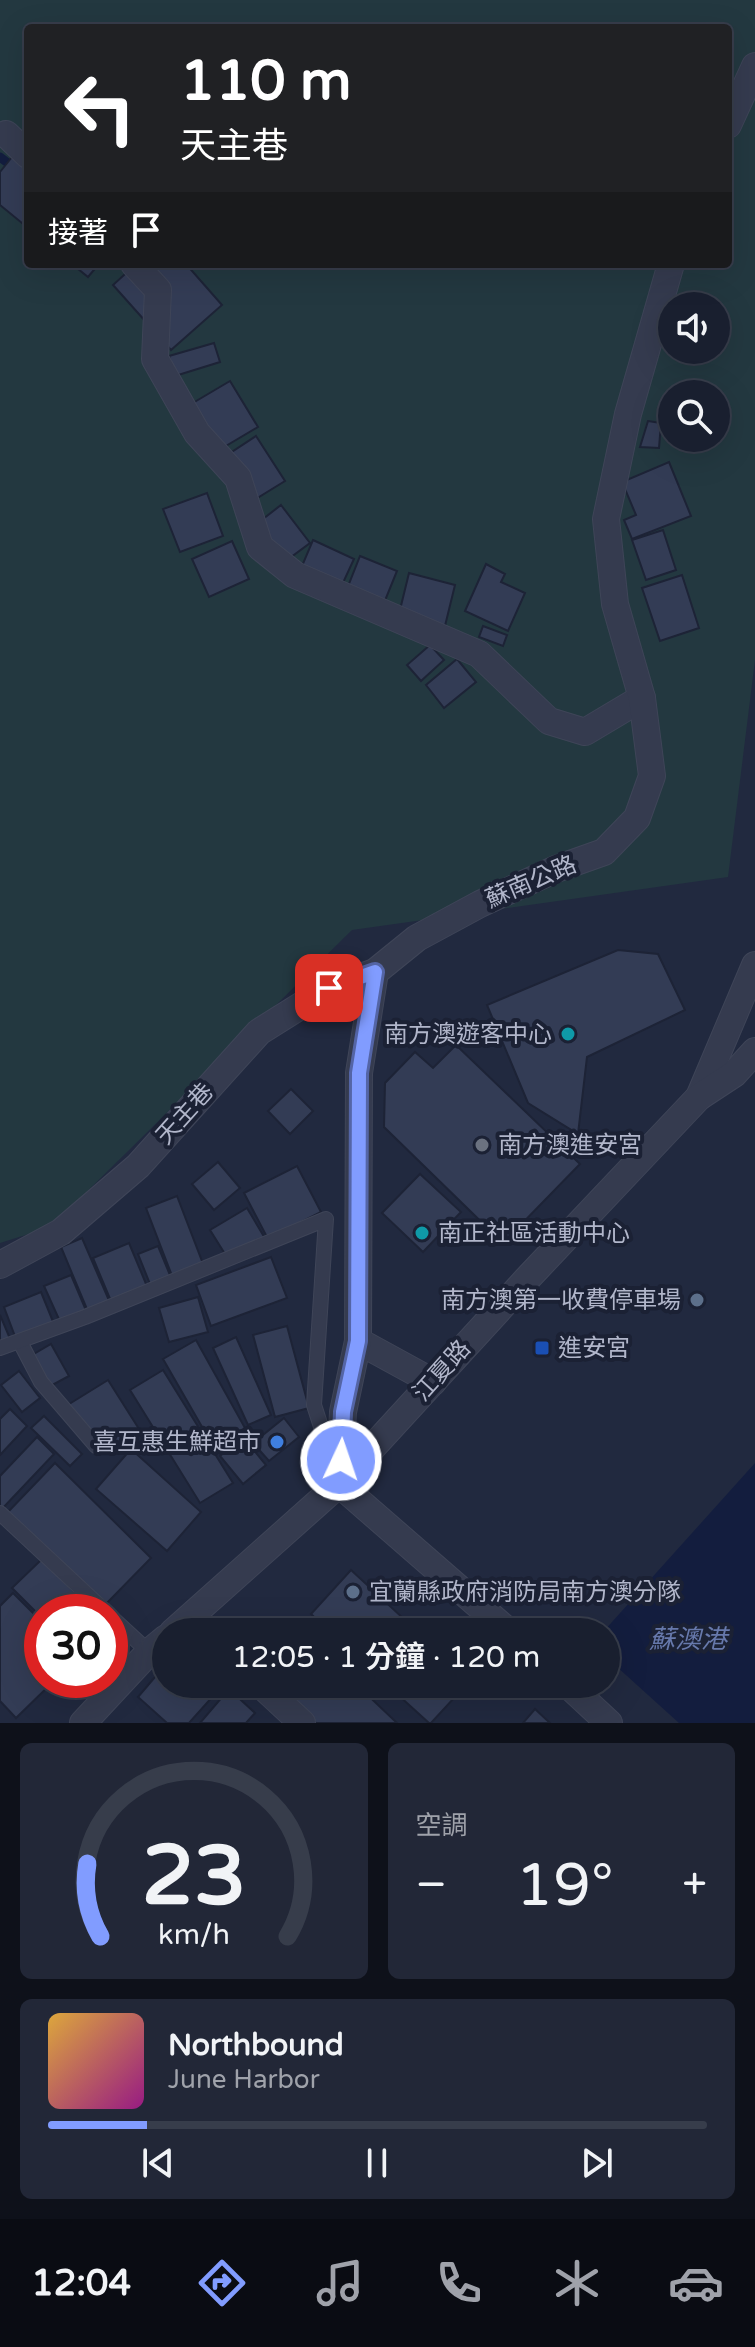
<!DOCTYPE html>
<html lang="zh-TW">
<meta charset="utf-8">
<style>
body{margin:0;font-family:"Varela Round","Noto Sans TC",sans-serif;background:#222737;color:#f1f3f6;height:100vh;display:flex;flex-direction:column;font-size:30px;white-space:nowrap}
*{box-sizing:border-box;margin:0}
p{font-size:26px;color:#9fa2aa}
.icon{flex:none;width:44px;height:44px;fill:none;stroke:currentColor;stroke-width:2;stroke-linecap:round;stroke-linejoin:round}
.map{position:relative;height:1723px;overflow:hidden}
.details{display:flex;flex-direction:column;gap:20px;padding:20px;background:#0e111a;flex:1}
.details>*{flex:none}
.guide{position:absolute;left:24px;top:24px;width:708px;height:244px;border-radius:8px;box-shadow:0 8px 32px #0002,0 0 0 2px #373d4b;background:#202124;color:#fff;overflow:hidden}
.controls{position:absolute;left:658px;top:292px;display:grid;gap:16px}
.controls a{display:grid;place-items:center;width:72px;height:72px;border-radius:50%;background:#191f2f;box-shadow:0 8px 32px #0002,0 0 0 2px #373d4b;font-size:40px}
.speed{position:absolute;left:24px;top:1594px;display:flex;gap:16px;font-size:40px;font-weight:700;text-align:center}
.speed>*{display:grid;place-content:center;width:104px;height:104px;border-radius:50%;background:#191f2f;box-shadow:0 8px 32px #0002,0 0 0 2px #373d4b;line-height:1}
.speed .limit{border:12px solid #d22;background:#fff;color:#111}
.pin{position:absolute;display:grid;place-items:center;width:68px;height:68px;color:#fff;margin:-34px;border-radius:16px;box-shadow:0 4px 12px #0006}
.me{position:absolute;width:88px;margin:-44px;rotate:3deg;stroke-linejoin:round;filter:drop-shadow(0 0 6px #0008)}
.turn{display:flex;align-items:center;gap:28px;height:168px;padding:0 24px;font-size:36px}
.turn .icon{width:104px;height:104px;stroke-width:2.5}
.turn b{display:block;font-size:56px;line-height:68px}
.then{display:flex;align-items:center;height:76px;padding:0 24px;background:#0003;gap:16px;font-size:30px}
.big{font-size:60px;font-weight:600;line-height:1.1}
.details .widget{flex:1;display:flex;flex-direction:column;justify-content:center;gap:12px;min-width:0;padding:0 28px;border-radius:12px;background:#222737}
.details .dial{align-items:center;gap:0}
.dial svg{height:208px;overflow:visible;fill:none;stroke:#373d4b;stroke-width:7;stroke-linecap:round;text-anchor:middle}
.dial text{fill:#f1f3f6;stroke:none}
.song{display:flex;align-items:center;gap:24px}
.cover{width:96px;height:96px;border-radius:12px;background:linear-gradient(135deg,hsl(40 70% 55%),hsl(310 70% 35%))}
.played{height:8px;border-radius:4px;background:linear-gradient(90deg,#819cff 15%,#373d4b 15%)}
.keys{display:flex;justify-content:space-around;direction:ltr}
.heat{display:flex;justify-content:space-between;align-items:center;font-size:44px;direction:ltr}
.details .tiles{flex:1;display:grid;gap:20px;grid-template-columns:1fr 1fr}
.widget:last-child{grid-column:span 2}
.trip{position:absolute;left:152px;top:1618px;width:468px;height:80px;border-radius:40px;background:#191f2f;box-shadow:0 8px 32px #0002,0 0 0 2px #373d4b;font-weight:600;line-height:80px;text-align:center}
.dock{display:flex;height:128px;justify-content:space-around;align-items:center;background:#0a0c13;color:#9fa2aa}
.dock .icon{width:56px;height:56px}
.dock .selected{color:#819cff}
.dock b{font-size:36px;color:#f1f3f6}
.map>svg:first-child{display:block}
.green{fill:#233840;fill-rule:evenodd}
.water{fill:#131d3e}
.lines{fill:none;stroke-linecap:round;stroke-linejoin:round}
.stream{stroke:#131d3e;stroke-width:9}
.building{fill:#333c55;stroke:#1d2336;stroke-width:2}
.lane-casing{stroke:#3f4558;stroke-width:16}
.street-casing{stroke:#3f4558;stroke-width:28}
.lane{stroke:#353b4f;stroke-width:14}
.street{stroke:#353b4f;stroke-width:26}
.route-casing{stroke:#5465a6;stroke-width:20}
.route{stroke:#819cff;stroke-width:14}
.culture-dot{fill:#0f9aa8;stroke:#1b2134;stroke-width:3}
.worship-dot{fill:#6b7280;stroke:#1b2134;stroke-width:3}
.service-dot{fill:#5c6f8a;stroke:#1b2134;stroke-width:3}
.transit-dot{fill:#1a4fb4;stroke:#1b2134;stroke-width:3}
.shop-dot{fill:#3f7fe0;stroke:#1b2134;stroke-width:3}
.labels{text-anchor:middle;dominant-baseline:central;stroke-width:8;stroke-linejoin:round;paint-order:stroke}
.street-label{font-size:24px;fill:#b1b6ca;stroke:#1b2134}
.poi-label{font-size:24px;fill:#b1b6ca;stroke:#1b2134;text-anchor:start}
.water-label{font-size:26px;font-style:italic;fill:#6779ac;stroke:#1b2134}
</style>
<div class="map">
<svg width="755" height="1723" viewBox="0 0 755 1723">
<rect width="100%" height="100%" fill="#21293f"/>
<path class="green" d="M0,0H755V660L728,877L352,930L51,1227L0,1243ZM28,28H728V264H28ZM672,306H716V350H672ZM672,394H716V438H672Z"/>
<path class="water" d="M755,1463V1723H679L606,1657V1632H603Z"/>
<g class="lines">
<path class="stream" d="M0,157L28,178"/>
</g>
<g class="building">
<path d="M28,137V228L0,205V172Z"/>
<path d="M72,264H99L88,277Z"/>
<path d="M136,264H186L222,305L171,350L113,285Z"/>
<path d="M214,343L220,362L175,376L169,356Z"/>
<path d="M230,381L258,427L209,456L181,410Z"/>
<path d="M648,421L661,423L659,448L640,447Z"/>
<path d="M256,436L285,481L243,507L215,463Z"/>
<path d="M669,462L691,516L632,539L624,520L636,515L622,482Z"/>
<path d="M207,493L223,536L180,552L163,509Z"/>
<path d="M281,505L310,543L279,566L250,529Z"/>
<path d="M663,530L676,570L646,580L632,540Z"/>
<path d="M313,540L354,559L336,598L296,580Z"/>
<path d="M232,541L249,579L209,597L192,559Z"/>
<path d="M360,556L397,571L382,608L345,594Z"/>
<path d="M486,564L505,574L501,582L525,593L508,631L465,611Z"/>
<path d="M409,573L455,585L444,630L398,618Z"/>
<path d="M682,575L699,628L660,641L642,588Z"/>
<path d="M483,626L507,635L503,646L479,637Z"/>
<path d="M430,645L444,660L421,681L407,665Z"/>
<path d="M457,659L476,682L444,708L426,685Z"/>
<path d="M618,950L658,954L685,1010L587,1057L578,1134L528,1103L487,1005Z"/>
<path d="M456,1045L580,1164L503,1243L384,1127L385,1083L415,1052L433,1068Z"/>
<path d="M291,1089L313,1111L290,1134L268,1111Z"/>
<path d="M218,1162L240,1188L214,1210L192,1184Z"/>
<path d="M297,1166L321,1212L268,1239L244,1193Z"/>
<path d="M420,1174L461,1212L423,1252L382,1213Z"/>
<path d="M177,1196L205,1269L174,1281L146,1208Z"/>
<path d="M247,1208L266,1240L230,1262L210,1230Z"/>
<path d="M82,1238L111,1305L89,1314L61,1247Z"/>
<path d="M129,1243L149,1291L113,1306L93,1258Z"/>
<path d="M158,1246L172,1280L152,1289L138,1254Z"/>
<path d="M271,1257L287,1298L211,1326L196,1285Z"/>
<path d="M71,1275L88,1315L62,1326L44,1286Z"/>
<path d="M41,1292L54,1324L16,1339L4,1307Z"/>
<path d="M198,1297L208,1332L169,1342L159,1308Z"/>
<path d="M0,1315L11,1341L0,1345Z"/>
<path d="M287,1326L309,1408L275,1417L253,1335Z"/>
<path d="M236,1337L271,1415L248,1425L213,1348Z"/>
<path d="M196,1340L245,1428L213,1446L163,1359Z"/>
<path d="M51,1344L69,1376L45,1389L27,1358Z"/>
<path d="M163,1370L233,1483L200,1503L130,1390Z"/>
<path d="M19,1371L40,1398L22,1412L1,1385Z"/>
<path d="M108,1380L139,1429L97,1455L66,1406Z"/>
<path d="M10,1409L27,1426L0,1455V1419Z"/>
<path d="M44,1416L82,1454L70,1466L31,1428Z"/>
<path d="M284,1418L299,1437L269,1461L253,1443Z"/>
<path d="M37,1437L54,1454L0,1511V1476Z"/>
<path d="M243,1437L266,1465L243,1484L220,1456Z"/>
<path d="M131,1449L201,1512L167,1551L96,1489Z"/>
<path d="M55,1463L151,1558L103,1607L7,1513Z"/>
<path d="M42,1559L94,1612H42V1618L12,1588Z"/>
<path d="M351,1570L418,1632H330L311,1614Z"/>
<path d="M13,1593L42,1622V1680H55L16,1718L0,1701V1606Z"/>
<path d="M166,1664V1684H224L189,1723H167L138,1697Z"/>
<path d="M274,1684H356L397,1723H316Z"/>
<path d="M386,1684H467L431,1723H429Z"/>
<path d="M229,1689L255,1713L246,1723H200Z"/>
<path d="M535,1709L550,1723H523Z"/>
</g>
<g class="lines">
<g class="lane-casing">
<g id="lane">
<path d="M20,1342L41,1382L96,1446"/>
<path d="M0,1348L85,1317L326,1219L314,1405L333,1464"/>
<path d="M0,1513L106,1612"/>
<path d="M110,1616L149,1652"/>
</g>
</g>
<g class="street-casing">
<g id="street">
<path d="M728,125L755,66"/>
<path d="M6,134L28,155"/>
<path d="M134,264L158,290L155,359L197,433L238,478L260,547L295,575L479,654L549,721L585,732L642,698"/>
<path d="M699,1097L755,965"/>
<path d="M0,1265L61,1232L138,1166L259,1032L329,988L375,972"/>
<path d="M358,1341L433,1382"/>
<path d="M339,1484L343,1412L358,1341L359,1073L375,972L417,938L480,904L556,869L604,852L637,818L652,776L642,698L615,604L606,519L628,414L671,264"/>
<path d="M339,1484L509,1632"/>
<path d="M173,1632L339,1484L526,1280L699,1097L734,1074L755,1051"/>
<path d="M260,1684L302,1723"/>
<path d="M567,1684L609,1723"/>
<path d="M83,1723L149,1652L166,1638"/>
</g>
</g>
<use href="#lane" class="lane"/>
<use href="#street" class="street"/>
</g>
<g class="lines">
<g class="route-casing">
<path id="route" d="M329,988L375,972L359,1073L358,1341L343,1412L341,1460"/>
</g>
<use href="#route" class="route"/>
</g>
<g class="culture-dot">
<circle cx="568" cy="1034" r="8"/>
<circle cx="422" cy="1233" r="8"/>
</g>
<circle class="worship-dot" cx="482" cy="1145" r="8"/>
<g class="service-dot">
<circle cx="697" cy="1300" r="8"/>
<circle cx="353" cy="1592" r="8"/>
</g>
<rect class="transit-dot" x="534" y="1340" width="16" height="16" rx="4"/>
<circle class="shop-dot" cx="277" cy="1442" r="8"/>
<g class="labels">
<g class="street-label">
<text transform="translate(531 882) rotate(-23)">蘇南公路</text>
<text transform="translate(185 1114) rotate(-48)">天主巷</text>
<text transform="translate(442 1371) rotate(-48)">江夏路</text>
</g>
<g class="poi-label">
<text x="552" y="1034" text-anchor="end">南方澳遊客中心</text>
<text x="498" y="1145">南方澳進安宮</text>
<text x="438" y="1233">南正社區活動中心</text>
<text x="681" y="1300" text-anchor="end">南方澳第一收費停車場</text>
<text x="558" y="1348">進安宮</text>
<text x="261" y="1442" text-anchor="end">喜互惠生鮮超市</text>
<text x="369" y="1592">宜蘭縣政府消防局南方澳分隊</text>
</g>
<g class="water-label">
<text x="688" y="1639">蘇澳港</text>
</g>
</g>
</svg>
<div class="controls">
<a><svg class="icon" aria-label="sound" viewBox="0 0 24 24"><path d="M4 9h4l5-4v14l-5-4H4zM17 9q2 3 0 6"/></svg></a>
<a><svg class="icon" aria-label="search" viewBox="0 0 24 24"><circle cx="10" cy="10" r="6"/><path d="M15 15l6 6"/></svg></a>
</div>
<div class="speed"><div class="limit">30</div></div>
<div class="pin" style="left:329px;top:988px;background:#d93025"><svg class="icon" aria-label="arrive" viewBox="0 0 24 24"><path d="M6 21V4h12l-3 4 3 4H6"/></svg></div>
<svg class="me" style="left:341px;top:1460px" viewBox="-20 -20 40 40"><circle r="17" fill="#819cff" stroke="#fff" stroke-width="3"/><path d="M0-11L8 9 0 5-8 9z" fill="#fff"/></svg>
<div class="trip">12:05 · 1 分鐘 · 120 m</div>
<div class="guide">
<div class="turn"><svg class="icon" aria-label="left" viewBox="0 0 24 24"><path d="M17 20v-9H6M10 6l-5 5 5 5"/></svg><div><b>110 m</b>天主巷</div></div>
<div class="then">接著<svg class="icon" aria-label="arrive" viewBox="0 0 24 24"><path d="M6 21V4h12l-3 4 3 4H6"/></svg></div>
</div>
</div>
<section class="details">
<div class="tiles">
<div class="widget dial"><svg viewBox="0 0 100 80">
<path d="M14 69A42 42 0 1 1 86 69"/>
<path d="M14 69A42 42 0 0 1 9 41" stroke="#819cff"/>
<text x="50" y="56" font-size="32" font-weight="700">23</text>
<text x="50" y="72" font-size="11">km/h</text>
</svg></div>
<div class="widget"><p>空調</p>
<div class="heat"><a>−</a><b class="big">19°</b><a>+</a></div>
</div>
<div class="widget">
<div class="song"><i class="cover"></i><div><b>Northbound</b><p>June Harbor</p></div></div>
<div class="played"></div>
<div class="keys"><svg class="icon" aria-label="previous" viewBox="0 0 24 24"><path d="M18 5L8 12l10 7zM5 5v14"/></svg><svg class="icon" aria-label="pause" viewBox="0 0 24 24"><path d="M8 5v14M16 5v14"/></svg><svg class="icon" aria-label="next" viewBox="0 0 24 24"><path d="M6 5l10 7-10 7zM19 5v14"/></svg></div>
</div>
</div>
</section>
<nav class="dock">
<b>12:04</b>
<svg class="icon selected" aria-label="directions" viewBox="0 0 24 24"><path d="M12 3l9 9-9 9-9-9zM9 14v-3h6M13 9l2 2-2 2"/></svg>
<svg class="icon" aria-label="music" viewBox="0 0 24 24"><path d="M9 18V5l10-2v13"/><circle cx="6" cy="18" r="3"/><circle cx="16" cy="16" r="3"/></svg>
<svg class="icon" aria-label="phone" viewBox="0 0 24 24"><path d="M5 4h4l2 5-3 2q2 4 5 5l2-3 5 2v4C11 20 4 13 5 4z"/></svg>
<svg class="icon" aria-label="climate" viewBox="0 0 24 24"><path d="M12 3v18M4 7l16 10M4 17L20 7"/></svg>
<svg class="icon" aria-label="car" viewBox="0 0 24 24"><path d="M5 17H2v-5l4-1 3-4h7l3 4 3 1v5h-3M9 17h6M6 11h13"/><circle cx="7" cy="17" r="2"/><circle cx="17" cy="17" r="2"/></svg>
</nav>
